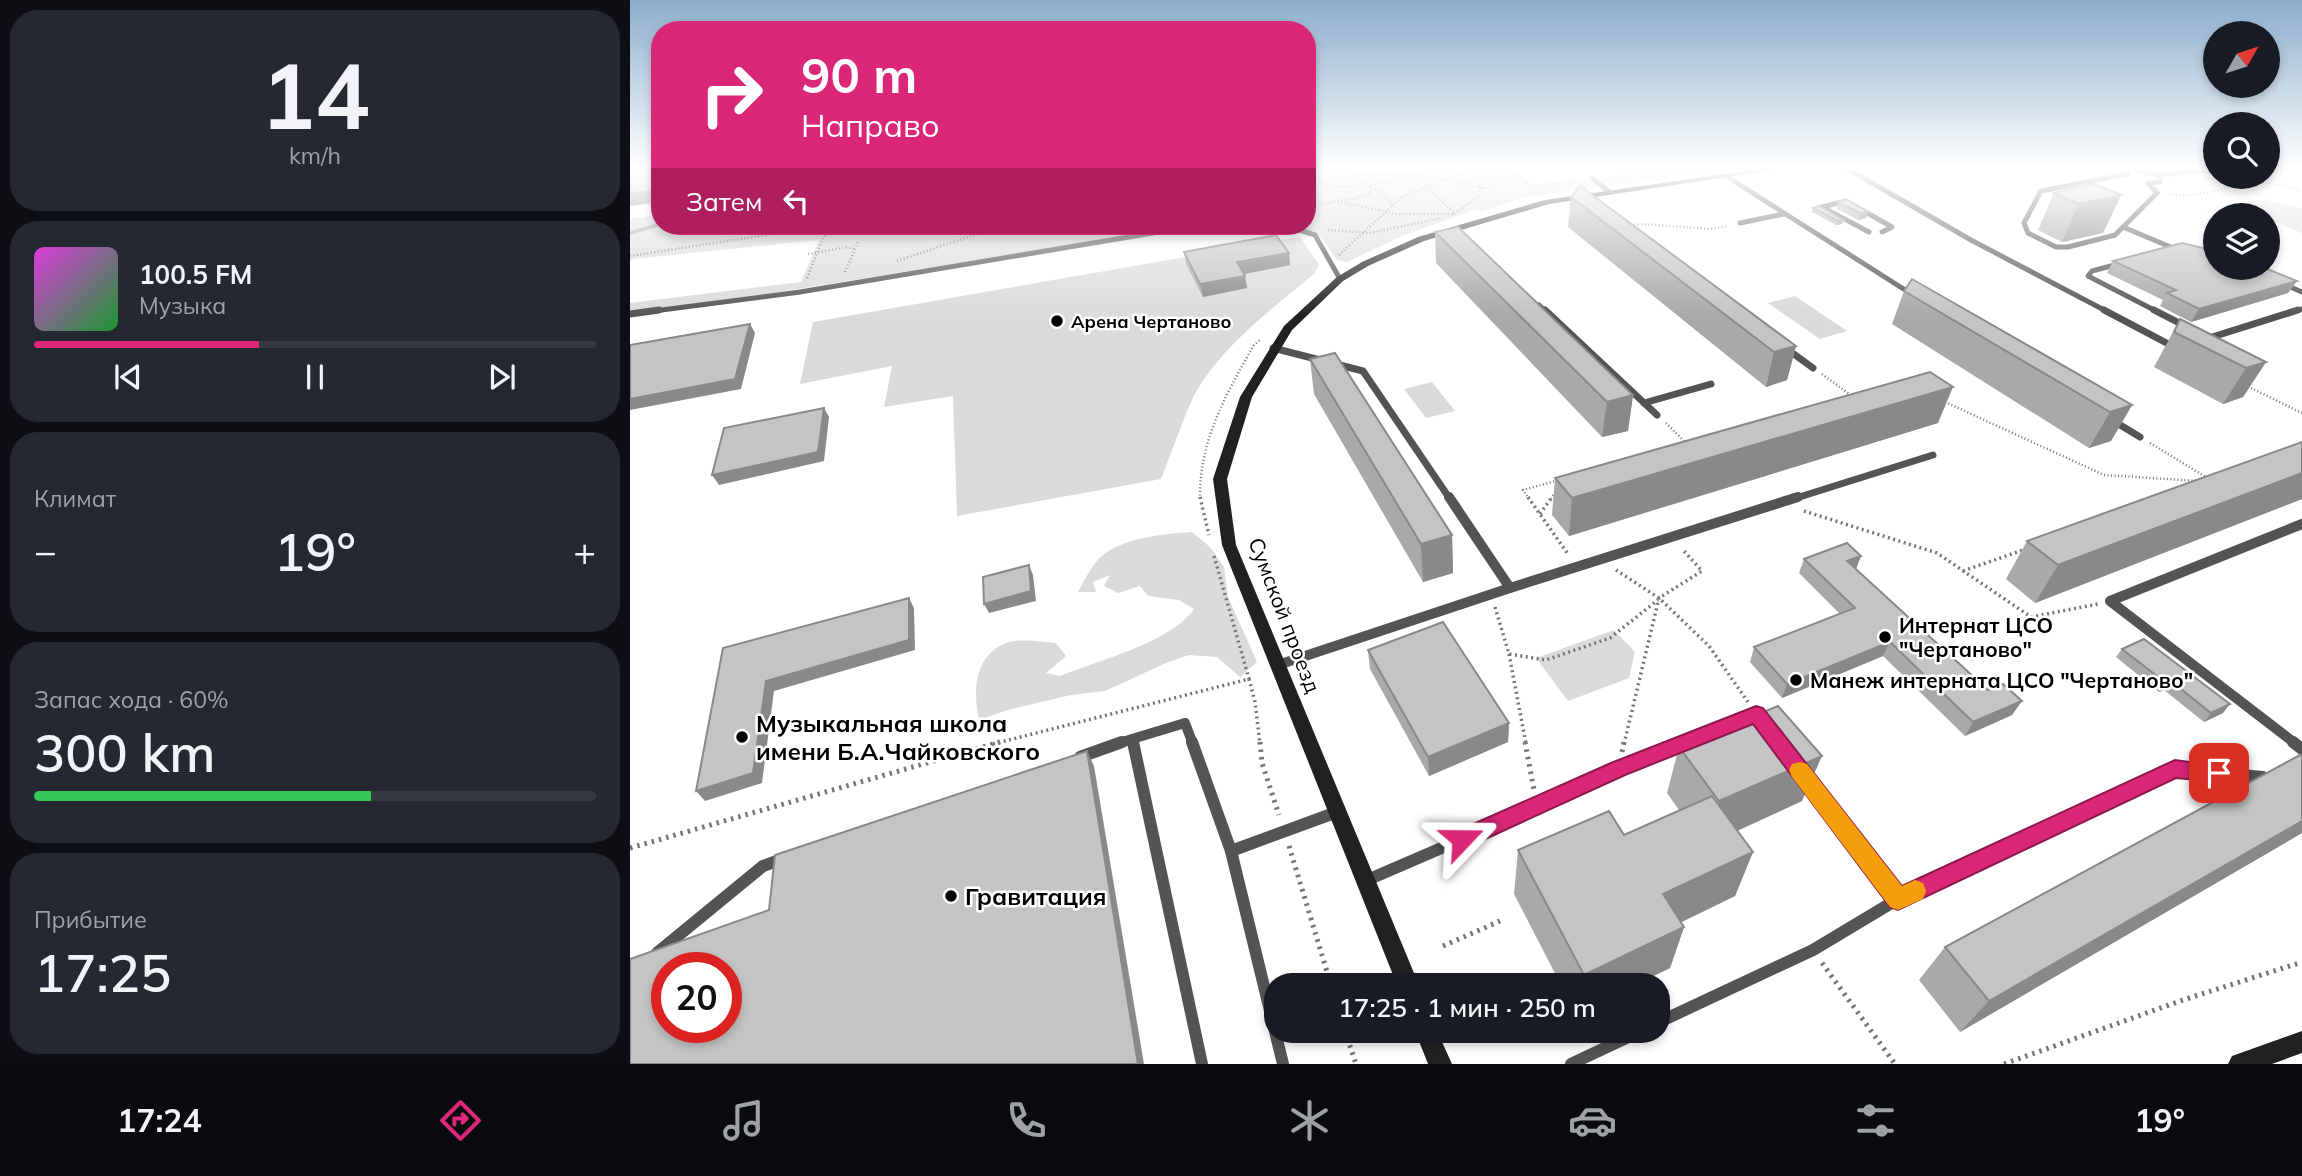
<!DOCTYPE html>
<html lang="ru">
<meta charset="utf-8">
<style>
body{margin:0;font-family:Mulish,sans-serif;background:#242831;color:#f1f3f6;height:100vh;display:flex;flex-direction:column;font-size:26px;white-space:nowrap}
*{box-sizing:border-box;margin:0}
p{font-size:23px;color:#9ea1a6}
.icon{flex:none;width:38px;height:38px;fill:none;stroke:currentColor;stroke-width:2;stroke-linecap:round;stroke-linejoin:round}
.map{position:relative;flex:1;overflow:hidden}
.side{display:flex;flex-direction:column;gap:10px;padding:10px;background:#0d0f14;width:630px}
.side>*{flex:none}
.hud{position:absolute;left:21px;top:21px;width:665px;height:214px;border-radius:28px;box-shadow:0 4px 10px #0003;background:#db2777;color:#fff;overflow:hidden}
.needle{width:46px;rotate:51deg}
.tools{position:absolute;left:1573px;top:21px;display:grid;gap:14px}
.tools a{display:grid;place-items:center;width:77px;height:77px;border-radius:50%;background:#171b24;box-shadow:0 4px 10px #0003;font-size:35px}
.speed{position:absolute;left:21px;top:952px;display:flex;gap:14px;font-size:35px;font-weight:700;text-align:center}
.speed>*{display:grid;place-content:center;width:91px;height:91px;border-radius:50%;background:#171b24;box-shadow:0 4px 10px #0003;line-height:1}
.speed .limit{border:10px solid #d22;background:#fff;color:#111}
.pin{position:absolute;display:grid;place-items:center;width:60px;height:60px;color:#fff;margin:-30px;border-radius:14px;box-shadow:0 4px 10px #0006}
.me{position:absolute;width:77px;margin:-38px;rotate:67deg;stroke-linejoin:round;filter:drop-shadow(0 0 5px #0008)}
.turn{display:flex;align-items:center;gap:24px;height:147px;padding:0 35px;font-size:32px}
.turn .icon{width:91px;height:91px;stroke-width:2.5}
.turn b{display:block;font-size:49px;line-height:60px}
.then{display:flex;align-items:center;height:66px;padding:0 35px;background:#0003;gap:14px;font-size:26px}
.big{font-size:52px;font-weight:600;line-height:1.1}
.side .card{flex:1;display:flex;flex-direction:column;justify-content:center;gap:10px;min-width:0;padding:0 24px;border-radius:28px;background:#242831}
.side .dial{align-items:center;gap:0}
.dial b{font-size:91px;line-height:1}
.song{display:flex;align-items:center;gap:21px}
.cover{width:84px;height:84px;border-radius:10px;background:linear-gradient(135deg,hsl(300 70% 55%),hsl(130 70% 35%))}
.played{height:7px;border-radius:4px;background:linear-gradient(90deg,#db2777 40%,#363941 40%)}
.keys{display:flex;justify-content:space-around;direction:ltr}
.heat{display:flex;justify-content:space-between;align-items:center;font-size:38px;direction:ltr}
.charge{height:10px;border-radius:5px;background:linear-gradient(90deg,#34c759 60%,#363941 0)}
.trip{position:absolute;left:634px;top:973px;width:406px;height:70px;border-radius:28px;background:#171b24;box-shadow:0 4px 10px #0003;font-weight:600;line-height:70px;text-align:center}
.dock{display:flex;height:112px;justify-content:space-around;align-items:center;background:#090b0e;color:#9ea1a6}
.dock .icon{width:49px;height:49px}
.dock .current{color:#db2777}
.dock b{font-size:32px;color:#f1f3f6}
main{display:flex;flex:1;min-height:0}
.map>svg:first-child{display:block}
.green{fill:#dbdbdb}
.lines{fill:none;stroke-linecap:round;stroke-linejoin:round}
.stream{stroke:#a2a2a2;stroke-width:3.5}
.path-far2{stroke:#767676;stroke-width:2.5;stroke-dasharray:1 2.5;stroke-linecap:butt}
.path-far1{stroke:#767676;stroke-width:3.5;stroke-dasharray:2 3.5;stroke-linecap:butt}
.path{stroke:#767676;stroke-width:5;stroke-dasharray:2.5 5;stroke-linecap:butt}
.lane-far3{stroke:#545454;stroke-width:5}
.lane-far2{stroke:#545454;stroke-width:7}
.lane-far1{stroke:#545454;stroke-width:10}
.lane{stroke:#545454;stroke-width:12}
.secondary{fill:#212121;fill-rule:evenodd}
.wall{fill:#a9a9a9}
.shaded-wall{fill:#898989}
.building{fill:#c4c4c4;stroke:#898989;stroke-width:2;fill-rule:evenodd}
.route{fill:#db2777;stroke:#8e194d;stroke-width:2}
.slow{fill:#f59e0b}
.poi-dot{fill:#000;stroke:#fff;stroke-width:2.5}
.labels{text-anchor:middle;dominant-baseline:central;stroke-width:5;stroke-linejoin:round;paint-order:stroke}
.far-poi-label{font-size:18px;font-weight:bold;fill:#000;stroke:#fff;text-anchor:start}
.street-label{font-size:21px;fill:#000;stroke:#fff}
.poi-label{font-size:21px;font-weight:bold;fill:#000;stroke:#fff;text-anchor:start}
.near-poi-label{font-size:24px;font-weight:bold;fill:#000;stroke:#fff;text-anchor:start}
</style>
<main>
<section class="side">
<div class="card dial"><b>14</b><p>km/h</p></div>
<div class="card">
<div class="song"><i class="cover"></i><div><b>100.5 FM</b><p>Музыка</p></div></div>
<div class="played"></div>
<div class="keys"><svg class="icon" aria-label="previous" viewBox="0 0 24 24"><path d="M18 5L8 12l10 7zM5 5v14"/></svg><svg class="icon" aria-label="pause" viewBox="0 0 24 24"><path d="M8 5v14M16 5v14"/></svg><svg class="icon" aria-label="next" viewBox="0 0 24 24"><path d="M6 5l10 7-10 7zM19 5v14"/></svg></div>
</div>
<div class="card"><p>Климат</p>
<div class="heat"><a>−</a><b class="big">19°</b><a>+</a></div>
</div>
<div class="card"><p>Запас хода · 60%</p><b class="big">300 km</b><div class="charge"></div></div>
<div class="card"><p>Прибытие</p><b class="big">17:25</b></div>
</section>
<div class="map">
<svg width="1672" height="1064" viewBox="0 0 1672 1064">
<rect width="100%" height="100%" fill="#fff"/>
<g class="green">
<path d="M677,168H896L885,170L902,186L1018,171L1016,168H1111L891,198L851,212L847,209L772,236L717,262L707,260L691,237L662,226H677Z"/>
<path d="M1634,200L1672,208V233L1638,219V215H1628L1617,207L1620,201Z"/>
<path d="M30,214V226H556L137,294L0,312V303L171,282L189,240L3,259L0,262V219Z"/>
<path d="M670,237L689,265L684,274C644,307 587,350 563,398C551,424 542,452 531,479L327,516L323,396L254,407L262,366L170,384L183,322Z"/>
<path d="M1165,296L1217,331L1190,339L1138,303Z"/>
<path d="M802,382L825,411L796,418L774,389Z"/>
<path d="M562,532L580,547L594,567L598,597L627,662L610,677L587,657L559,655L536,663L475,691L441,695L378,710L349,720C343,691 344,656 376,643C389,638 412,642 426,643L436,656L416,673L430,676C469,660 540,643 564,609L549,600L518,596L510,586L488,593L474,586L480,575L463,582L466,592H448C455,579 464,560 477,552C500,537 535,534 562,532Z"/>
<path d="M984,630L1005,652L999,678L938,701L906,658Z"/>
</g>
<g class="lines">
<path class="stream" d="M0,233L30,224"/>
<g class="path-far2">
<path d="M715,168L720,173L769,175"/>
<path d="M756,168L859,189"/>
<path d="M777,168L825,214"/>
<path d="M883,168L901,186L950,180"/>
<path d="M677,173L724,168"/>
<path d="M722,174L755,196L762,204"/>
<path d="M677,175C712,196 754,187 789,168"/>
<path d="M848,181L890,175"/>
<path d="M1539,194L1554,196L1635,182L1672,191"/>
<path d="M711,202L767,214H824L821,215"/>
<path d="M677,207L732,197L740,193L741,186"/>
<path d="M824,214L848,197L851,187L839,168"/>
<path d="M1001,226L1010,224L1081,229L1098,226"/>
<path d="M578,227L586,226"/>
<path d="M698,230L740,233L811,218"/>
<path d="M178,254L217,247L224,249"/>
<path d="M709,255L772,197L838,171L857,168"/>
<path d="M0,256L194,226"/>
<path d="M267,261L371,226"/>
<path d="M215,272L229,240"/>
<path d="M177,278L193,238L205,226"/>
<path d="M1192,374L1222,396"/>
<path d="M1621,388L1672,413"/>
<path d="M1315,402L1474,475L1568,481"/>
<path d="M1036,423L1057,444"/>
<path d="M1520,443L1579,479"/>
<path d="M570,499C569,441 596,394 624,345L631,339"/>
<path d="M899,499L893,490L929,480"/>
<path d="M921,499L925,493"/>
</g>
<g class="path-far1">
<path d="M570,497L579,535"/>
<path d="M898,497L938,554"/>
<path d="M1174,511L1307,553L1401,617L1468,604"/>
<path d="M910,514L922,497"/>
<path d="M584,556L619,679"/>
<path d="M986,570L1029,598L1079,646L1118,702"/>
<path d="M1333,571L1393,550"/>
<path d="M865,607L879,654L916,660L980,638L1028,600"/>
<path d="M879,654L896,744"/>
<path d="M363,744L619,679L625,702L630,744"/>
<path d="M994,744L1029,598L1072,571L1053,550"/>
</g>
<g class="path">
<path d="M630,742L632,763L649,815"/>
<path d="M895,742L904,790"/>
<path d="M992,752L994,742"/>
<path d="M659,846L701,985"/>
<path d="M0,848L370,742"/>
<path d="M813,946L870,921"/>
<path d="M1192,963L1265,1064"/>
<path d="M715,1031L726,1064"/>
<path d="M1374,1064L1553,1000L1672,962"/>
</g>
<g class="lane-far3">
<path d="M1216,168L1341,240L1478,312"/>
<path d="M1495,168L1529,175L1586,169"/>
<path d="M1498,174L1411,191L1394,223L1398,233L1426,247H1438L1485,235L1527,193L1518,183L1530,182V177"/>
<path d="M1096,176L1283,295"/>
<path d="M962,178L978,191"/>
<path d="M1110,223L1154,214"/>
<path d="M657,226L685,235L710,279"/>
<path d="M1493,227L1550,251"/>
<path d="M1239,232L1192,207L1216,201L1262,227L1252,232"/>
<path d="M1492,263L1462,271L1458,276L1528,312"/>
<path d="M1651,283L1672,292"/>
<path d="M909,305L916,312"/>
<path d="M16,312L170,292L565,226"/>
<path d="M1662,312L1672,309"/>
</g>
<g class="lane-far2">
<path d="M915,310L1027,415"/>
<path d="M1474,310L1546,348"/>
<path d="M1524,310L1557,327"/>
<path d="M0,314L29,310"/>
<path d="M1576,336L1579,338L1668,310"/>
<path d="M643,348L733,371L820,499"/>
<path d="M1157,349L1183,368"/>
<path d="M1014,403L1081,384"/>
<path d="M1482,420L1510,437"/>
<path d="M1163,499L1303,455"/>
</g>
<g class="lane-far1">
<path d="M880,588L1168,497"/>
<path d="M648,665L880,588L819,497"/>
<path d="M502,739L555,723L563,744"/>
<path d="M487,744L502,739L503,744"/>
<path d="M1053,744L1126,714L1133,722"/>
<path d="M1666,744L1480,601L1672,524"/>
</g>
<g class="lane">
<path d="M503,742L572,1064"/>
<path d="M562,742L601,851"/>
<path d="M1663,742L1672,749"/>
<path d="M450,757L492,742"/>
<path d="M1173,775L1268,899"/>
<path d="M735,881L1057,742"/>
<path d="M27,953L133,866L155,858"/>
<path d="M1027,1023L1183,950L1268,899L1545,769L1633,777L1639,782"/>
<path d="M653,1064L601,851L707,812"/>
<path d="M941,1064L1011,1031"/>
</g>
<g class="secondary">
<path d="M1136,168H1157L919,204L794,241L738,266L713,281L662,330L622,397L597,479L606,545L789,985H767L592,545L583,479L610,397L654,326L707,277L732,262L788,237L915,200Z"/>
<path d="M785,1031H807L822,1064H798Z"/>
<path d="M1672,1031V1053L1642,1064H1598L1602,1056Z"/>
</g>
</g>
<g class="wall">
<path d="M1424,193L1491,195L1473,233L1432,242L1408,230Z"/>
<path d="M941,197L1166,346L1157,380L1136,387L938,227Z"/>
<path d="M1217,200L1236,218L1228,220L1207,209L1208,202Z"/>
<path d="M1183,208L1213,220L1212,224L1206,225L1182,212Z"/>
<path d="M805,232L1003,395L998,431L972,437L806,263Z"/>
<path d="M554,252L659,253L660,265L614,274L617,288L573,297L556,264Z"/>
<path d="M1483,261L1586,268L1667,281L1658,293L1561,322L1530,306L1533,300L1477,273Z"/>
<path d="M1274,291L1502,405L1481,441L1459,448L1262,324Z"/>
<path d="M1550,319L1636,362L1613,397L1593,404L1524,367Z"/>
<path d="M680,359L822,535L823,573L793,582L684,394Z"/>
<path d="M1308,423L939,536L922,515L925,478Z"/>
<path d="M1672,442V499L1405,603L1376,579L1397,541Z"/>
<path d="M1231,556L1226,569L1382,715L1335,736L1253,656L1152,698L1120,662L1124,647L1210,614L1169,573L1174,559Z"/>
<path d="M1492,649L1593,713L1574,722L1534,690L1529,692L1486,657Z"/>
<path d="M738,650L879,723L878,742L799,776L740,669Z"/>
<path d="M1049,747L1172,801L1107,831L1123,852L1105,896L1051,922L1054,927L1040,968L1005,985H931L884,894L888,850L994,835L1049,810L1037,793Z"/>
<path d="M1672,756V833L1330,1032L1289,980L1315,947Z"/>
</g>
<g class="shaded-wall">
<path d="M30,190V202L0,206V194Z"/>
<path d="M1491,195L1473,233L1432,242L1449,204Z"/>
<path d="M1238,212L1236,218L1228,220L1230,213Z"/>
<path d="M1213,220L1212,224L1206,225L1208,221Z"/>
<path d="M659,253L660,265L609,275L607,262Z"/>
<path d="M615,276L617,288L573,297L570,284Z"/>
<path d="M1667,281L1658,293L1561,322L1569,309Z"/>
<path d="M120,324L125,333L111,389L0,410V399Z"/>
<path d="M1166,346L1157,380L1136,387L1144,352Z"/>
<path d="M1636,362L1613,397L1593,404L1616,368Z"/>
<path d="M1323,387L1308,423L939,536L942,498Z"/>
<path d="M1003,395L998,431L972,437L977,402Z"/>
<path d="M1502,405L1481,441L1459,448L1480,412Z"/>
<path d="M194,408L199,417L194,461L89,485L82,475Z"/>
<path d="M1672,473V499L1405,603L1428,565Z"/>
<path d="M822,535L823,573L793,582L791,544Z"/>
<path d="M1231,556L1225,571L1217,561Z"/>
<path d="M399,565L403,575L406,601L359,613L354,604Z"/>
<path d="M279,598L284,608L285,650L144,691L132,783L75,801L66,791L136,681Z"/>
<path d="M1260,642L1253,656L1152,698L1157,684Z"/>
<path d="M1541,681L1534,690L1529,692L1536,683Z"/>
<path d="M1392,701L1382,715L1335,736L1343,722Z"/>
<path d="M1600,704L1593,713L1574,722L1581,713Z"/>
<path d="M879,723L878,742L799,776L798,757Z"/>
<path d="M457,751L464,766L514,1064H508Z"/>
<path d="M1192,756L1172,801L1074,846L1089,801Z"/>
<path d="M1672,821V833L1330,1032L1359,1001Z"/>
<path d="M1123,852L1105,896L1021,937L1033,894Z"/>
<path d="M1054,927L1040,968L1005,985H952L954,975Z"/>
</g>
<g class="building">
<path d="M0,168H30V190L0,194Z"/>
<path d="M1465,184L1491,195L1449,204L1424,193Z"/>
<path d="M950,186L1166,346L1144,352L941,197Z"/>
<path d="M1217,200L1238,212L1230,213L1208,202Z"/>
<path d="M1189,206L1213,220L1208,221L1183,208Z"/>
<path d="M828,227L1003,395L977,402L805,232Z"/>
<path d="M646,235L659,253L607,262L615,276L570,284L554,252Z"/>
<path d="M1552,243L1577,249L1586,253V268H1621L1623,269L1635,268L1667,281L1569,309L1537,293L1546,290L1483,261Z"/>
<path d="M1282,279L1502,405L1480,412L1274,291Z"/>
<path d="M1550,319L1636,362L1616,368L1544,332Z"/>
<path d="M120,324L105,379L0,399V345Z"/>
<path d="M705,353L822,535L791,544L680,359Z"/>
<path d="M1300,372L1323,387L942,498L925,478Z"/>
<path d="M194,408L188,452L82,475L94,428Z"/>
<path d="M1672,442V473L1428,565L1397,541Z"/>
<path d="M1217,543L1231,556L1217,561L1358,690L1373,684L1392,701L1343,722L1260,642L1157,684L1124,647L1225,608L1174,559Z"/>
<path d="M399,565L401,591L354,604L353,577Z"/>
<path d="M279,598V640L136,681L123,773L66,791L93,648Z"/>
<path d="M813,622L879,723L798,757L738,650Z"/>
<path d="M1514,639L1600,704L1581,713L1541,681L1536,683L1492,649Z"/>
<path d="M1148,706L1192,756L1089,801L1049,747Z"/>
<path d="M457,751L508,1064H0V959L139,910L145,855ZM37,968H96V1027H37Z"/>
<path d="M1670,755L1672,756V821L1359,1001L1315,947Z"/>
<path d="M1082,796L1123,852L1033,894L1054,927L954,975L888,850L979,811L994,835Z"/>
</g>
<linearGradient id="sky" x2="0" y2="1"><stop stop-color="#8cadcc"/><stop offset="0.53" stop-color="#fff"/><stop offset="1" stop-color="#fff" stop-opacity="0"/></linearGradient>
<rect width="1672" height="317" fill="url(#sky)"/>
<path class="route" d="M1126,706L1133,708L1272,886L1545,760L1596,767L1599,773L1596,779L1589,782L1546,778L1268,910L1260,907L1123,724L995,775L840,846L832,849L825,846L821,839L825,832L981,763Z"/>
<path class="slow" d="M1170,762L1177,764L1272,886L1285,880L1293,883L1296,891L1293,899L1268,910L1260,907L1162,777L1159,770L1162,764Z"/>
<g class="poi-dot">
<circle cx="427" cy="321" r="7"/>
<circle cx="1255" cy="637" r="7"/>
<circle cx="1166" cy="680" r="7"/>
<circle cx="112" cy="737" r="7"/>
<circle cx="321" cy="896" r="7"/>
</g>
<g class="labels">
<g class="far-poi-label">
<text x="441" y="321">Арена Чертаново</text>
</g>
<g class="street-label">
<text transform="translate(655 615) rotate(69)">Сумской проезд</text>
</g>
<g class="poi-label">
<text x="1269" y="625">Интернат ЦСО<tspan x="1269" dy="24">"Чертаново"</tspan></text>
<text x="1180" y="680">Манеж интерната ЦСО "Чертаново"</text>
</g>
<g class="near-poi-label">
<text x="126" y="723">Музыкальная школа<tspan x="126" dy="28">имени Б.А.Чайковского</tspan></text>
<text x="335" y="896">Гравитация</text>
</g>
</g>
</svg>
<div class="tools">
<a><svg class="needle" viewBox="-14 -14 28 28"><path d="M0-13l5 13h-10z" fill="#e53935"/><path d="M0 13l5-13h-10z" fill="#9ea1a6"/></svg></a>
<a><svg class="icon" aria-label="search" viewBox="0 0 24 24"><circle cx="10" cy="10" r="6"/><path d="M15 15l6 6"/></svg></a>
<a><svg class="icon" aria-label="layers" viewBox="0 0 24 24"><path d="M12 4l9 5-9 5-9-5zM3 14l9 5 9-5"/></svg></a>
</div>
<div class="speed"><div class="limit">20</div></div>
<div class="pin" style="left:1589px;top:773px;background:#d93025"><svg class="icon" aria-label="arrive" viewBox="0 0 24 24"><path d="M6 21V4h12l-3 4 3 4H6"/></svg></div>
<svg class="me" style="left:832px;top:839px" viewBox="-20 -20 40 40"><path d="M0-17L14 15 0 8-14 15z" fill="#db2777" stroke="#fff" stroke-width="4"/></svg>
<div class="trip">17:25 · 1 мин · 250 m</div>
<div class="hud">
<div class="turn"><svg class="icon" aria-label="right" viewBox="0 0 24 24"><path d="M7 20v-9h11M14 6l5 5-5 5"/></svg><div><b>90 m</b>Направо</div></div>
<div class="then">Затем<svg class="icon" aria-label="left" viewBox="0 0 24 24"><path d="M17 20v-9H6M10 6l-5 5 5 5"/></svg></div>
</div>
</div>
</main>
<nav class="dock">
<b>17:24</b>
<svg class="icon current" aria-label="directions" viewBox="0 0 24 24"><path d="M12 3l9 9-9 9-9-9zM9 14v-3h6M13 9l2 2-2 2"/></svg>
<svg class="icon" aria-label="music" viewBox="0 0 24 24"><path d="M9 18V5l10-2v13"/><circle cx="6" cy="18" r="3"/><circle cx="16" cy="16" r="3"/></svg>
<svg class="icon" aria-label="phone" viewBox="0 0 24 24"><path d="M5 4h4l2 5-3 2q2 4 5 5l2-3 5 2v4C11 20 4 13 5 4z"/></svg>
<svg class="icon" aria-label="climate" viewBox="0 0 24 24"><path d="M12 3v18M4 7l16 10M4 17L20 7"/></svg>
<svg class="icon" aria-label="car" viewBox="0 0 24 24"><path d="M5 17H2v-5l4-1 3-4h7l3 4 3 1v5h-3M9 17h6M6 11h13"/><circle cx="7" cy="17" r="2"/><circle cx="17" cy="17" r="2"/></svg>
<svg class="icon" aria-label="filters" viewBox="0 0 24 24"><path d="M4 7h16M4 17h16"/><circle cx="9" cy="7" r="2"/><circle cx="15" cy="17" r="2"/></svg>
<b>19°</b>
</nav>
